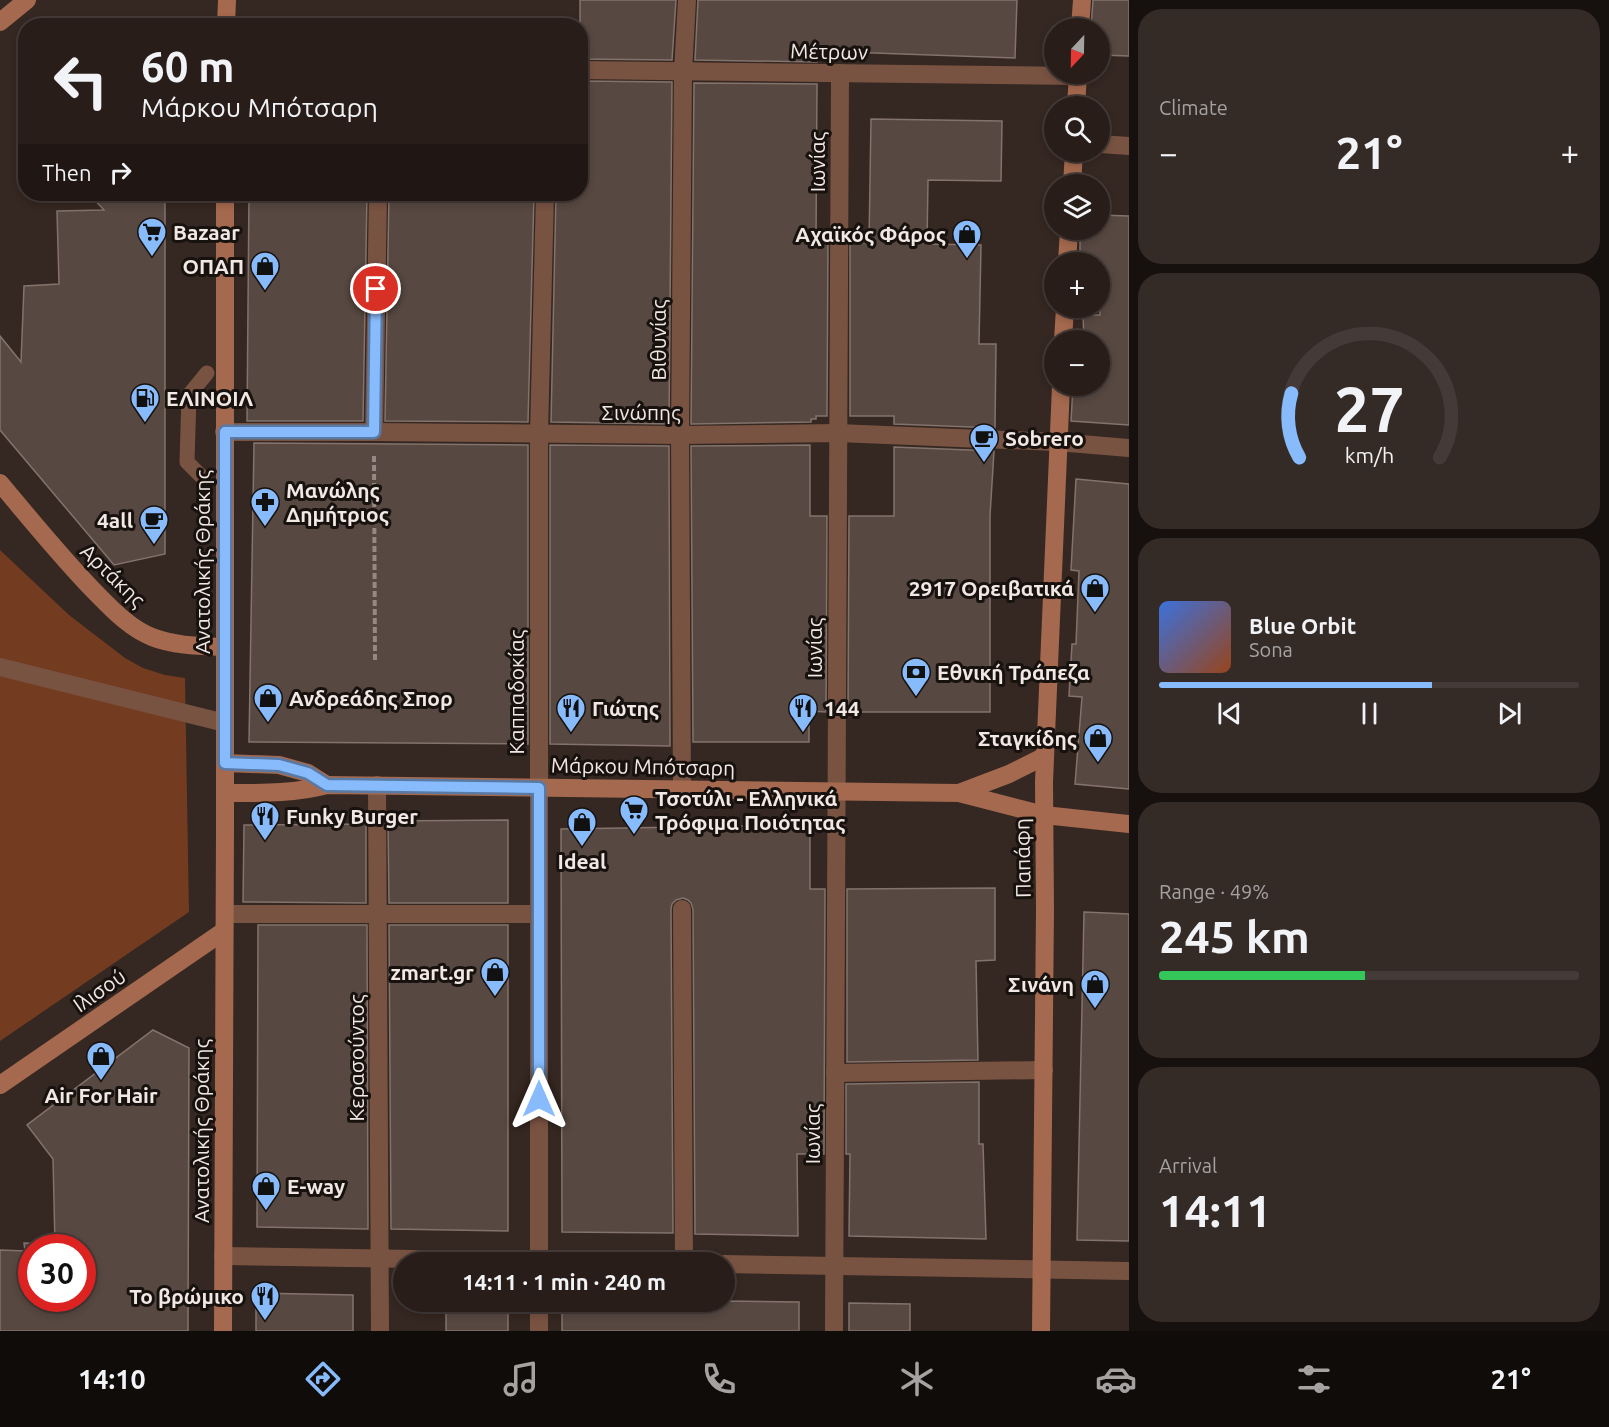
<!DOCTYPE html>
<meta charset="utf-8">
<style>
body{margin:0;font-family:Ubuntu,sans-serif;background:#342a26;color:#f1f3f6;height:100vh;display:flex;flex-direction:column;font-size:22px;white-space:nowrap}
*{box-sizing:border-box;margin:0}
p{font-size:20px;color:#a5a2a2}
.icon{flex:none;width:33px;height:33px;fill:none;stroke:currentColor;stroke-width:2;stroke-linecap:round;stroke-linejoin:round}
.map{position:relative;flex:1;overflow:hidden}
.side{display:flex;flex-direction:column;gap:9px;padding:9px;background:#16100e;width:480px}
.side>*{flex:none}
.banner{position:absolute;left:18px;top:18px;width:570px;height:183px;border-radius:24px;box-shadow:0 3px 9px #0003,0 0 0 2px #443b38;background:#281d19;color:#f1f3f6;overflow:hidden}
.needle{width:39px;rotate:202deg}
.tools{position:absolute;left:1044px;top:18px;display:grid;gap:12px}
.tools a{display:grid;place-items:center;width:66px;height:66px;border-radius:50%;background:#281d19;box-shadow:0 3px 9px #0003,0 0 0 2px #443b38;font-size:30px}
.speed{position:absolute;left:18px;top:1234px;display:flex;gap:12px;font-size:30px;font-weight:700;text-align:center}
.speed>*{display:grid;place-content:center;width:78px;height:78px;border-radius:50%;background:#281d19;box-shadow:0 3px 9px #0003,0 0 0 2px #443b38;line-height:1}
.speed .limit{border:9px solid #d22;background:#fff;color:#111}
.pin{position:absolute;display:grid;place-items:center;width:51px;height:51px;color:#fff;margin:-26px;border:3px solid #fff;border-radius:50%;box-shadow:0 2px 6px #0007}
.me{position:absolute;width:66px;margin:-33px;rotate:0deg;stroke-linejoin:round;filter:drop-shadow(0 0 4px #0008)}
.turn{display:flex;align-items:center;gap:21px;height:126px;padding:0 24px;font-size:27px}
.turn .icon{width:78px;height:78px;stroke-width:2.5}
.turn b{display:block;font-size:42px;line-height:51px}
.then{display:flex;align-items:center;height:57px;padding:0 24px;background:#0003;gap:12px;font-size:22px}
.big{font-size:45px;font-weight:600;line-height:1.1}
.side .card{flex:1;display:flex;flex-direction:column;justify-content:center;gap:9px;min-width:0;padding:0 21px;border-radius:24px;background:#342a26}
.side .dial{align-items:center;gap:0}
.dial svg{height:156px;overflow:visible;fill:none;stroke:#443b38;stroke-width:7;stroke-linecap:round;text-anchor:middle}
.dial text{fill:#f1f3f6;stroke:none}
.song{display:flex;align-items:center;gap:18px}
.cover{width:72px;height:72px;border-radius:9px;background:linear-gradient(135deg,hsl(220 70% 55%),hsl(20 70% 35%))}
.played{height:6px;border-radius:3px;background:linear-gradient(90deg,#88bbfc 65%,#443b38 65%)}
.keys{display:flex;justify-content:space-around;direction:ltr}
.heat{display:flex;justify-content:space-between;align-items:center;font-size:33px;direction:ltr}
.charge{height:9px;border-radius:4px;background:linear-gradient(90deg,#34c759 49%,#443b38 0)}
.trip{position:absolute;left:393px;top:1252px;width:342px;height:60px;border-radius:30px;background:#281d19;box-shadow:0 3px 9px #0003,0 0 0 2px #443b38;font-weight:600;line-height:60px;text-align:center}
.dock{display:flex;height:96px;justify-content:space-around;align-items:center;background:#100c0a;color:#a5a2a2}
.dock .icon{width:42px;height:42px}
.dock .active{color:#88bbfc}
.dock b{font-size:27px;color:#f1f3f6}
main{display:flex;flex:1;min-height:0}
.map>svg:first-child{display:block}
.green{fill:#733b20}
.building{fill:#574841;stroke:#83736c;stroke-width:1.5;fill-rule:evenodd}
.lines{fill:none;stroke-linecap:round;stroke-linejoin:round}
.path{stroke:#948984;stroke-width:4;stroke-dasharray:6 3;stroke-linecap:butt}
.lane{stroke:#795342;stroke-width:15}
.street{stroke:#795342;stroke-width:18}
.secondary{stroke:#a4694e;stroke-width:18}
.route-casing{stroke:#587aa4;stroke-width:15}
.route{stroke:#88bbfc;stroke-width:10}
.labels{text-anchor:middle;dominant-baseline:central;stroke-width:6;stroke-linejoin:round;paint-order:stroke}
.street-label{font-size:21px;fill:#f1e8e4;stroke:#18120f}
.poi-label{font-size:21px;font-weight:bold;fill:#f1e8e4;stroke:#18120f;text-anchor:start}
</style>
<main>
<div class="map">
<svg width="1129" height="1331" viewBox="0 0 1129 1331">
<rect width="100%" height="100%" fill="#352721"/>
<path class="green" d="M0,550L69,615L125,658L143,668L165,675L185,678L189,912L0,1041Z"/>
<g class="building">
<path d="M580,0H676L672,60L580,59Z"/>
<path d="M698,0H1017L1015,58L817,51V62L695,60Z"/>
<path d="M1093,0H1129V56L1100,55V28H1091Z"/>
<path d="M580,81L672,82L669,424L551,422L556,194H580Z"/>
<path d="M694,83L817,84L816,242H828L827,416H816V419H811V422L691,424Z"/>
<path d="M871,119L1002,121L1001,181L928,180L927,244L981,245L979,344H996L995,428L894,424V416H850V242L869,243Z"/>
<path d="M89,194H165V554L114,565L0,430V336L21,362L24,286L59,284L57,211L104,210Z"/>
<path d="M249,194H367L363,421H247Z"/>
<path d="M389,194H534L528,422L385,421Z"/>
<path d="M1100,215L1129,216V425L1071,421L1073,386H1100V340H1084L1083,315H1100V262H1080V230H1100Z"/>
<path d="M254,443L528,445V744L249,742Z"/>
<path d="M550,445L669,446L670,746L550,744Z"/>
<path d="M810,445V516H827L826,712L809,711V742H693L691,446Z"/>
<path d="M894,447L994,451L990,516V712H848L849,516H894Z"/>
<path d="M1076,479L1129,484V789L1075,784L1082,697L1069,696L1072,644H1076L1079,571L1071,570Z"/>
<path d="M508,820V903H389L388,821Z"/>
<path d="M366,824V903L243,902L244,825Z"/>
<path d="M810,825V889H825L824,1154H797L798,1236L695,1234L693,909L691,903L688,900L683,898L676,900L672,904L671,909L673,1233L562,1232L561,829Z"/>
<path d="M995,888V960L976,961L978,1060L847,1062V889Z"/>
<path d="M1084,912L1129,914V1241L1077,1240Z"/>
<path d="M258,925H367L368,1229L257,1227Z"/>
<path d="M389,925H508V1231L391,1229Z"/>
<path d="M153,1030L189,1048L188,1331H0V1250L25,1251L24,1243L55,1244L53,1159L27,1125ZM32,1248H82V1299H32Z"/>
<path d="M979,1082V1144H983L986,1239L849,1236L850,1154H846V1084Z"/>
<path d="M256,1293L353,1295V1331H256Z"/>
<path d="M724,1301L799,1302V1331H562V1302H724Z"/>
<rect x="446" y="1302" width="62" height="29"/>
<path d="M849,1303L910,1304V1331H849Z"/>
</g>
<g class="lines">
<path class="path" d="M374,456L375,663"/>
<path class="lane" d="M205,480L187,462L189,395L207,373"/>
<g class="street">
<path d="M580,70L1078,76"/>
<path d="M1100,144L1129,146"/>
<path d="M224,432H374L680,435L838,433L1057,442L1129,448"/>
<path d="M374,432L378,194"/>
<path d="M0,667L225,723"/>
<path d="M377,785L380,1331"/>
<path d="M682,789L680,435L683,72L687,0"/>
<path d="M682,909L684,1263"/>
<path d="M225,914H538"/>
<path d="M835,1073L1044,1070"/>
<path d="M223,1256L672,1263"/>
<path d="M539,1263V434L545,194"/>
<path d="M724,1264L1129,1271"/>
<path d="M539,1302V1331"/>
<path d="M834,1331L840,73"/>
</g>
<g class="secondary">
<path d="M0,22L27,0"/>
<path d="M226,26L227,0"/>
<path d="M1080,28L1082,0"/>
<path d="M1076,106L1078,74"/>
<path d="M1072,184L1074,152"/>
<path d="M1067,262L1069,230"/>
<path d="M1063,340L1065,308"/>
<path d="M0,483C31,520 61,557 94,591C111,608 129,628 152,637C175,646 200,646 225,647"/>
<path d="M225,763L279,765L308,773L327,785"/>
<path d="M225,793C260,793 293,794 327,785L959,793L1044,815L1129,824"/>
<path d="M959,793L1009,774L1045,756"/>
<path d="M0,1085L224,931"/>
<path d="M223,1331L225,829V194"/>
<path d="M1041,1331L1045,910L1044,782L1061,386"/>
</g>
</g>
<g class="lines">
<g class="route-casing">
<path id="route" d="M376,289L374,432H225V763L279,765L308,773L327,785L539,788V1099"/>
</g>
<use href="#route" class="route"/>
</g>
<defs>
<g id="supermarket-pin" transform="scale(1.5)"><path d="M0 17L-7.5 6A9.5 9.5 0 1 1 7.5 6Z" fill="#88bbfc" stroke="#18120f"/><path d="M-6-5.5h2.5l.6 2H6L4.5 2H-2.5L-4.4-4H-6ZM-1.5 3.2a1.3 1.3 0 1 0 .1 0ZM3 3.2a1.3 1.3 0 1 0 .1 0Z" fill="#111"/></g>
<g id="shop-pin" transform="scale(1.5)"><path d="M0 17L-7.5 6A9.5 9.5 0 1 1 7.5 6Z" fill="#88bbfc" stroke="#18120f"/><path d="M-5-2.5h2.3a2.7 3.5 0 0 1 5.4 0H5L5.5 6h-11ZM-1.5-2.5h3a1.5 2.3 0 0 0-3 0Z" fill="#111"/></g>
<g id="fuel-pin" transform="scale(1.5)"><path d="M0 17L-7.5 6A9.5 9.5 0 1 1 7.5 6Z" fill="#88bbfc" stroke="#18120f"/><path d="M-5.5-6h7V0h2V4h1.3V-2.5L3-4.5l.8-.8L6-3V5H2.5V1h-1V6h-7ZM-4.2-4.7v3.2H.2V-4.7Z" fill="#111"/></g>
<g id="cafe-pin" transform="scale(1.5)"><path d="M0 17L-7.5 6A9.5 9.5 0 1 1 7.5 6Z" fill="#88bbfc" stroke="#18120f"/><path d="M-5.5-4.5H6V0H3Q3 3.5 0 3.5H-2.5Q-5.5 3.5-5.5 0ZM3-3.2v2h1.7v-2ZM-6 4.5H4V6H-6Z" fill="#111"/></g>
<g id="pharmacy-pin" transform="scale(1.5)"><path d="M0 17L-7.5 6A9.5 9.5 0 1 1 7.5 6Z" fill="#88bbfc" stroke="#18120f"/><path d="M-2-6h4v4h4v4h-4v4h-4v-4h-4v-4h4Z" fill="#111"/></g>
<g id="bank-pin" transform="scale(1.5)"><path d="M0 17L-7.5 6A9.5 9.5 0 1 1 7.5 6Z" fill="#88bbfc" stroke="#18120f"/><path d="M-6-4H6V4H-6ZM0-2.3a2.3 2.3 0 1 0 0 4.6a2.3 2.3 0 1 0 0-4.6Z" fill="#111"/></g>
<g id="restaurant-pin" transform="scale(1.5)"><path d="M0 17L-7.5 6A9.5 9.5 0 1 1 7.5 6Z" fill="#88bbfc" stroke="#18120f"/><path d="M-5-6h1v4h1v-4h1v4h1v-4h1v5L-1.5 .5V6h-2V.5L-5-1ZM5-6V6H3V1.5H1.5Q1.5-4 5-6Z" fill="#111"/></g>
</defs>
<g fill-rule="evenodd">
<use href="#supermarket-pin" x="152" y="232"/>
<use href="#shop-pin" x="967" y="234"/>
<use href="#shop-pin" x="265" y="266"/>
<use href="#fuel-pin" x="145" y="398"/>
<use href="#cafe-pin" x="984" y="438"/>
<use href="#pharmacy-pin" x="265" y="502"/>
<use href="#cafe-pin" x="154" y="520"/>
<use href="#shop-pin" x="1095" y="588"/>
<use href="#bank-pin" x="916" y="672"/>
<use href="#shop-pin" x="268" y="698"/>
<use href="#restaurant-pin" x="571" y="708"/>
<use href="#restaurant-pin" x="803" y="708"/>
<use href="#shop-pin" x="1098" y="738"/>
<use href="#supermarket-pin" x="634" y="810"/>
<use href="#restaurant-pin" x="265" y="816"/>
<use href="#shop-pin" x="582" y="822"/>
<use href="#shop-pin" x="495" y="972"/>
<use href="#shop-pin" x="1095" y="984"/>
<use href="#shop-pin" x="101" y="1056"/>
<use href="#shop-pin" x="266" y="1186"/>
<use href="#restaurant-pin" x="265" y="1296"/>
</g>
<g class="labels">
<g class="street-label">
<text transform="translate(829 51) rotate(1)">Μέτρων</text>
<text transform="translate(817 162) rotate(-90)">Ιωνίας</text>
<text transform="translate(658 340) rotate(-90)">Βιθυνίας</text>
<text x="641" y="412">Σινώπης</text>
<text transform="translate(202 562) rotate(-90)">Ανατολικής Θράκης</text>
<text transform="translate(113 575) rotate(44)">Αρτάκης</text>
<text transform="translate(814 648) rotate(-90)">Ιωνίας</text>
<text transform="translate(516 692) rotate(-90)">Καππαδοκίας</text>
<text transform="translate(643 766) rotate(1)">Μάρκου Μπότσαρη</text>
<text transform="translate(1022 858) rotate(-91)">Παπάφη</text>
<text transform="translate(99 990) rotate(-35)">Ιλισού</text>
<text transform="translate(356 1058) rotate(-90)">Κερασούντος</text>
<text transform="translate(201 1131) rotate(-90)">Ανατολικής Θράκης</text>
<text transform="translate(812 1134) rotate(-90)">Ιωνίας</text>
</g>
<g class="poi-label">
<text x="173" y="232">Bazaar</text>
<text x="946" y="234" text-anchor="end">Αχαϊκός Φάρος</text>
<text x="244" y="266" text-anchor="end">ΟΠΑΠ</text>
<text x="166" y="398">ΕΛΙΝΟΙΛ</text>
<text x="1005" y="438">Sobrero</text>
<text x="286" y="490">Μανώλης<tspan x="286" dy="24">Δημήτριος</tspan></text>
<text x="133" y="520" text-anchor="end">4all</text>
<text x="1074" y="588" text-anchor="end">2917 Ορειβατικά</text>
<text x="937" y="672">Εθνική Τράπεζα</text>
<text x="289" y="698">Ανδρεάδης Σπορ</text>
<text x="592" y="708">Γιώτης</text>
<text x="824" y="708">144</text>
<text x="1077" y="738" text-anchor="end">Σταγκίδης</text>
<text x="655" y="798">Τσοτύλι - Ελληνικά<tspan x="655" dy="24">Τρόφιμα Ποιότητας</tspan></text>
<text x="286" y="816">Funky Burger</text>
<text x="582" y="861" text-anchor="middle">Ideal</text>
<text x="474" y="972" text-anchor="end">zmart.gr</text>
<text x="1074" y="984" text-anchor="end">Σινάνη</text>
<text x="101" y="1095" text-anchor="middle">Air For Hair</text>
<text x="287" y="1186">E-way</text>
<text x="244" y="1296" text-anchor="end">Το βρώμικο</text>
</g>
</g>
</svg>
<div class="tools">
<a><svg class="needle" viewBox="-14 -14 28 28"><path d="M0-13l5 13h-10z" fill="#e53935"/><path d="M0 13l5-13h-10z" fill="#a5a2a2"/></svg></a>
<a><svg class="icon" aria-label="search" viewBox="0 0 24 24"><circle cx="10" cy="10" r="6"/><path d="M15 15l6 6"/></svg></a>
<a><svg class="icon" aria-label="layers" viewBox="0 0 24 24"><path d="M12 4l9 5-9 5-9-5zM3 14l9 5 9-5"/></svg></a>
<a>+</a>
<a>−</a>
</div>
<div class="speed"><div class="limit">30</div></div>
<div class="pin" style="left:376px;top:289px;background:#d93025"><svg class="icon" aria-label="arrive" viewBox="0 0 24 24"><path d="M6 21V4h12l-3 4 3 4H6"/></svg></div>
<svg class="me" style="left:539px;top:1099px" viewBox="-20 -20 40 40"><path d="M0-17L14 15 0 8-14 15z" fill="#88bbfc" stroke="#fff" stroke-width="4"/></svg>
<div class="trip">14:11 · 1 min · 240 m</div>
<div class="banner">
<div class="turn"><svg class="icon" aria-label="left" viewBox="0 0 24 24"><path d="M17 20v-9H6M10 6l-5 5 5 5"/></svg><div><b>60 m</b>Μάρκου Μπότσαρη</div></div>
<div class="then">Then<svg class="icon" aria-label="right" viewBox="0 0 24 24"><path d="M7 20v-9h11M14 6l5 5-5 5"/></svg></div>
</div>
</div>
<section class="side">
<div class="card"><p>Climate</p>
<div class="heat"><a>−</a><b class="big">21°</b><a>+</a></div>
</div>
<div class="card dial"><svg viewBox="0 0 100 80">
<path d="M14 69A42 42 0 1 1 86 69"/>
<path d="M14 69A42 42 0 0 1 10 36" stroke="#88bbfc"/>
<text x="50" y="56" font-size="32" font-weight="700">27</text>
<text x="50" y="72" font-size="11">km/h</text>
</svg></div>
<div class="card">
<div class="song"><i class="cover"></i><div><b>Blue Orbit</b><p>Sona</p></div></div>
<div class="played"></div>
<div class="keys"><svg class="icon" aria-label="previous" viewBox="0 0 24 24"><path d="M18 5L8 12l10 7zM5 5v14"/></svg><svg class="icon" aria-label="pause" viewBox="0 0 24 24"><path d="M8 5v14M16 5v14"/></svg><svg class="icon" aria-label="next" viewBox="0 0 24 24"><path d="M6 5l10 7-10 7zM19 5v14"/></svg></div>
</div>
<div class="card"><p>Range · 49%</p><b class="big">245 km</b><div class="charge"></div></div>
<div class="card"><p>Arrival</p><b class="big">14:11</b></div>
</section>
</main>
<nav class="dock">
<b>14:10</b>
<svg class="icon active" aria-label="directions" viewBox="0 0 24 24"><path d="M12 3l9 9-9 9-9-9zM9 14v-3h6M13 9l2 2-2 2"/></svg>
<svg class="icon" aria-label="music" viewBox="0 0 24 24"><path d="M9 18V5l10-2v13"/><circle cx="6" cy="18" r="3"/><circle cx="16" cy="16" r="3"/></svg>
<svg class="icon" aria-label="phone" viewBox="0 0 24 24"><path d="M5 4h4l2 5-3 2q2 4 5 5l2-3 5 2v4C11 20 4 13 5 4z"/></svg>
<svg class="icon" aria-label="climate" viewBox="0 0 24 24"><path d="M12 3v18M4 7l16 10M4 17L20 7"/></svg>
<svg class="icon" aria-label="car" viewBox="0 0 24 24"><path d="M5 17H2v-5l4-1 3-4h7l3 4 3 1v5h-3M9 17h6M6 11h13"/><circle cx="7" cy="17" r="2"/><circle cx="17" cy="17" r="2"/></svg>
<svg class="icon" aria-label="filters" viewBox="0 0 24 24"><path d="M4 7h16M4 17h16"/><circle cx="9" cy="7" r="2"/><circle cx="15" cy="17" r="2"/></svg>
<b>21°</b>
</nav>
